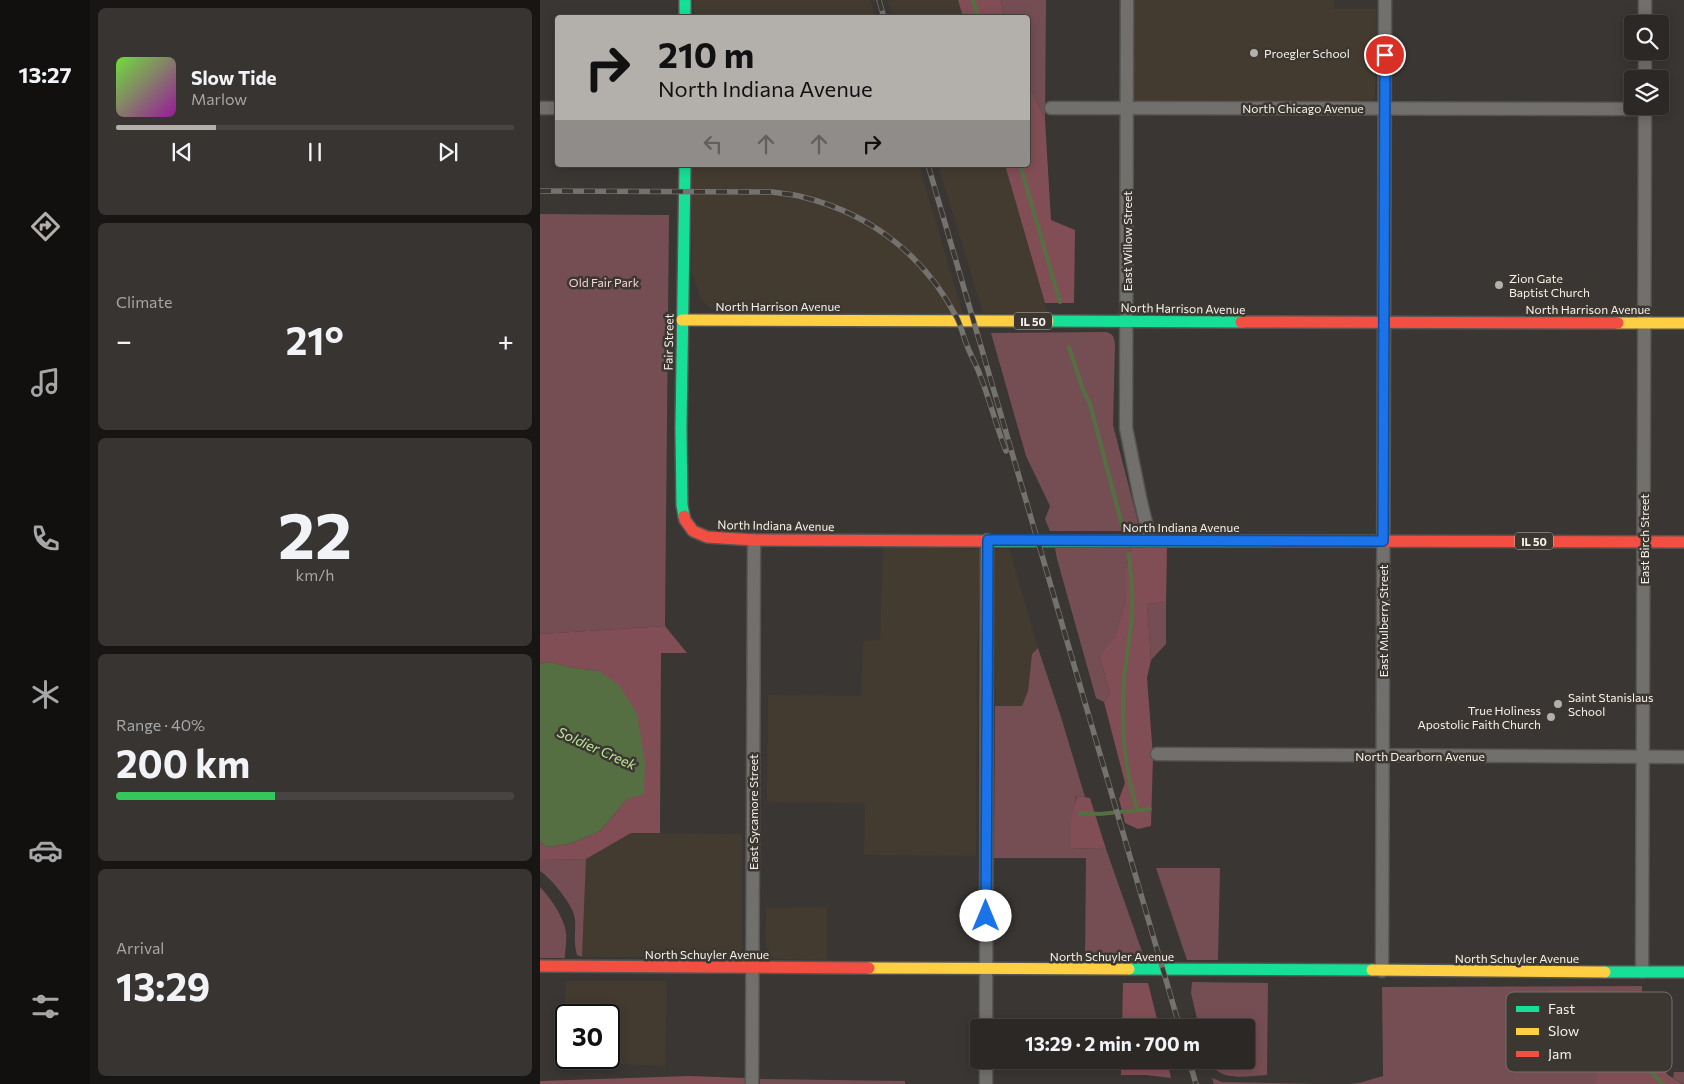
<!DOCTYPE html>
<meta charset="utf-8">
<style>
body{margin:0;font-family:Commissioner,sans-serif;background:#373432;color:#f1f3f6;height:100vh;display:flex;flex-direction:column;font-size:19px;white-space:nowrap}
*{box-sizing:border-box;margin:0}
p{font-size:16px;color:#a6a6a7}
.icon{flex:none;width:28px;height:28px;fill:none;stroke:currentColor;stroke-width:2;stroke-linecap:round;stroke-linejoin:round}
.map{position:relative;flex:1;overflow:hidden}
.side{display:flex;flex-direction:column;gap:8px;padding:8px;background:#181615;width:450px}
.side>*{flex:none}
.top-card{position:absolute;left:15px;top:15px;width:475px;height:152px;border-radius:5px;box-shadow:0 2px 12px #0003,0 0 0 1px #474443;background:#b3b0ac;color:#111;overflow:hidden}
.tools{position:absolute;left:1084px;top:15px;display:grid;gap:10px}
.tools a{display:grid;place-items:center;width:45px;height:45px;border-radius:5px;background:#2b2826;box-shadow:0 2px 12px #0003,0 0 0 1px #474443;font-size:25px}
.speed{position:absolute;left:15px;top:1004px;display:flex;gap:10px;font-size:25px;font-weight:700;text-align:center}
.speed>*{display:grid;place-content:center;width:65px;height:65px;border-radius:50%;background:#2b2826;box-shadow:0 2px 12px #0003,0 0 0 1px #474443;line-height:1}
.speed .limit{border:2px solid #111;border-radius:8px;background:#fff;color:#111}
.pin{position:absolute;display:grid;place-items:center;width:42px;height:42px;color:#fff;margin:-21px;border:2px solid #fff;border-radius:50%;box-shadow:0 1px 5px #0007}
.me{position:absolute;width:55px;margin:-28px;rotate:0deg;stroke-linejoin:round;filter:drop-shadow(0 0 4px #0008)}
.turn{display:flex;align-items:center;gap:18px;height:105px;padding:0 20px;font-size:22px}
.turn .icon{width:65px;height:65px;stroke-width:2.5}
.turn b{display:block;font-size:35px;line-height:42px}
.lanes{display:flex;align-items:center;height:48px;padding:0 20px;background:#0003;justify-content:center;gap:25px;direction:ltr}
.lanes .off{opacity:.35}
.big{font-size:38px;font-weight:700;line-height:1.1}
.side .card{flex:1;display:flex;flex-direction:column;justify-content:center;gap:8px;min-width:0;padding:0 18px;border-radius:8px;background:#373432}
.side .dial{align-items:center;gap:0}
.dial b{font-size:65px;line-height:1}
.song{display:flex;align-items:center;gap:15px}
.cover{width:60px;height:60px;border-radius:8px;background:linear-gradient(135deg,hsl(100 70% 55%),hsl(300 70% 35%))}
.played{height:5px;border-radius:2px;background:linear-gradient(90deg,#b3b0ac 25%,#474443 25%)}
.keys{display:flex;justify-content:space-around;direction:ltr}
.heat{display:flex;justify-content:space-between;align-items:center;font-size:28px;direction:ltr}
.charge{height:8px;border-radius:4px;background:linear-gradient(90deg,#34c759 40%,#474443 0)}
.trip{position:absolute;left:430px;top:1019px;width:285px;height:50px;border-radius:5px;background:#2b2826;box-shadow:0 2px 12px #0003,0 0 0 1px #474443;font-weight:700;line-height:50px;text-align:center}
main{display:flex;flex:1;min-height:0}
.menu{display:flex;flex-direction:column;width:90px;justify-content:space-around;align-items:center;background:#11100f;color:#a6a6a7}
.menu .icon{width:35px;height:35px}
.menu .selected{color:#b3b0ac}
.menu b{font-size:22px;color:#f1f3f6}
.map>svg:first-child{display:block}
.built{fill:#443b30;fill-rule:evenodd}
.green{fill:#754e53}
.forest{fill:#824e55}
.water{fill:#556f42}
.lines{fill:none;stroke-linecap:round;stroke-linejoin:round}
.stream{stroke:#556f42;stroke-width:4}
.street-casing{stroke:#575552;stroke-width:15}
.fast-casing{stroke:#575552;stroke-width:14}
.slow-casing{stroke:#575552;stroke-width:14}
.jam-casing{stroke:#575552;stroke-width:14}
.street{stroke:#72706d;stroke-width:12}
.fast{stroke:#16e098;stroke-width:11}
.slow{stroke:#ffcf43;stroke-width:11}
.jam{stroke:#f24e42;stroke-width:11}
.rail-casing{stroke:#74726f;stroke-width:5.5}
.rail{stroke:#3c3730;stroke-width:4;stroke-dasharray:11;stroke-linecap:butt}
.route-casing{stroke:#114b97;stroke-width:12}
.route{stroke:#1a73e8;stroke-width:9}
.poi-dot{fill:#b3b0ac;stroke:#3c3730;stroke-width:2}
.labels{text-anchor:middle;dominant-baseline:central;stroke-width:5;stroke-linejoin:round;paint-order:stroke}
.shield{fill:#3c3730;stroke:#bebab4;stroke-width:1}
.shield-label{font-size:11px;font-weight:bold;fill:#f5f2ed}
.poi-label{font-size:12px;fill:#f5f2ed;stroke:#3c3730;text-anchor:start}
.street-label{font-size:12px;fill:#f5f2ed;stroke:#3c3730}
.park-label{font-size:12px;fill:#fad4d7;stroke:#3c3730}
.water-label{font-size:14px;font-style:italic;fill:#b9e69b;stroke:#3c3730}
.key{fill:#3c3730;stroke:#746f69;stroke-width:1}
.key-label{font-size:14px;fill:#f5f2ed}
</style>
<main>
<nav class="menu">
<b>13:27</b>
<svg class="icon selected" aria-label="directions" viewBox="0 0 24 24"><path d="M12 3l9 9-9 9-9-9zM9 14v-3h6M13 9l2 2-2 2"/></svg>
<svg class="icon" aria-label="music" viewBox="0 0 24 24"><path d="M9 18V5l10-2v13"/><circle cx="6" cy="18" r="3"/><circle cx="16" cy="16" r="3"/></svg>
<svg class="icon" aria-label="phone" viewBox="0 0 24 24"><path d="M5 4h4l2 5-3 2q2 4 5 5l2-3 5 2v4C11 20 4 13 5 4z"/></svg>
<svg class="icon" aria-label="climate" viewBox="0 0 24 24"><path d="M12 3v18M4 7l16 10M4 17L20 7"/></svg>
<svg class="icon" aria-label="car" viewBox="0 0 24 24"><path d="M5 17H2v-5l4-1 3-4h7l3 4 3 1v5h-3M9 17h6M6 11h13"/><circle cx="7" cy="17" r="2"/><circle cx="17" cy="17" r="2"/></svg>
<svg class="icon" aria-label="filters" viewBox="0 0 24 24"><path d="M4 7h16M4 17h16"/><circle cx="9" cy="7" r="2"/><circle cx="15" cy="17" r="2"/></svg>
</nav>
<section class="side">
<div class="card">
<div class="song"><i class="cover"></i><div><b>Slow Tide</b><p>Marlow</p></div></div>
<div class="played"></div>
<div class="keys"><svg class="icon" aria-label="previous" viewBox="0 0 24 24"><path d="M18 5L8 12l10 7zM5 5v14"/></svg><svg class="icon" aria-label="pause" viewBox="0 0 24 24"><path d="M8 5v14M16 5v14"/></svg><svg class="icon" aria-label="next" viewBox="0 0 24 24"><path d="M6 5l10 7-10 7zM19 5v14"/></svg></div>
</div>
<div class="card"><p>Climate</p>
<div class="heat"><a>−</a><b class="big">21°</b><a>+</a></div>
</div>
<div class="card dial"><b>22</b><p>km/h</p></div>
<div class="card"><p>Range · 40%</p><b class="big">200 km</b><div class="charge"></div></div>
<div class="card"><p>Arrival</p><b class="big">13:29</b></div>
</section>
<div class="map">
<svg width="1144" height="1084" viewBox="0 0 1144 1084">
<rect width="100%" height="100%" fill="#393633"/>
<g class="built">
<path d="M154,0H330L335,17L154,18Z"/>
<path d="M348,0H418L423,17H353Z"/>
<path d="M592,0H794V9H836L835,99L831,101L596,102L592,98Z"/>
<path d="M152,165H379L423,314L178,312L168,306L161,299L152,273Z"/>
<path d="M398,165H465L508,314L443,313Z"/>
<path d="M343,547L438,549L440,552L437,657L436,856L324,855L325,803L227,802L228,695L321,696L323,641L340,640Z"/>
<path d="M469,548L498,648L492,654L488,691L482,706H455L454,553L456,550Z"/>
<path d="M91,833L202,834V947L201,952L198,955L186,957H42L46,859Z"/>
<path d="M287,907V960L235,959L231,956L226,946V908Z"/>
<path d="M26,981H127L125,1066L81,1064L23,1067ZM26,1015H69V1058H26Z"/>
</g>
<g class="green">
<path d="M461,0H506L505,120L488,82V18L464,17Z"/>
<path d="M0,214L129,215L125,626L0,634Z"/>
<path d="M566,332C574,334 574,337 575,345L573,425L598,522L596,528L590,531H510L505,519L510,506L486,456L451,333Z"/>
<path d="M515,548H591L586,569V598L575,639L559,655L570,693L564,702L556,698L517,559Z"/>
<path d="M626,602V644L611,660L607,604Z"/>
<path d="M498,648L521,717L545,797L536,796L531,848L566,849L605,960L545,959L546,858H454L455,706H482L488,691L492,654Z"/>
<path d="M46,859L42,957L37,955C33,940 36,933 35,919C34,906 11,878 0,871V860Z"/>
<path d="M616,868H680L678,960H647Z"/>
<path d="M0,887C10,897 25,919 26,933C27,941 25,950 25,958H0Z"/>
<path d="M652,982L728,983L727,1075C705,1076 680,1083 668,1060H706V1028L659,1027L651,993Z"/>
<path d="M1102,986L1101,1084H810L819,1083L843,1076L842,987Z"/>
<path d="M1134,1072H1144V1084L1133,1078Z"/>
<path d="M672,1078L682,1082L776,1084H674Z"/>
<path d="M220,1079L365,1081V1084H220Z"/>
</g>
<g class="forest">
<path d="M418,0H461L464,17H423Z"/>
<path d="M488,82L505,120L511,220L535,230L534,303H505L465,165H488Z"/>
<path d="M627,547L626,602L607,604L611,660L607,678L613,756L611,826L598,829L585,823L579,799L585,783L564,702L570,693L559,655L575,638L586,598V569L591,548Z"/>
<path d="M125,626L147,653H121L120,833H91L46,859L0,860V842L7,847L29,844L60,831L87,799L59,671L34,668L9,662L0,664V634Z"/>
<path d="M537,796L550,798L566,849L531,848V820Z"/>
<path d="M583,983H608L619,1027H582Z"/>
<path d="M1006,990H1055L1071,1001L1085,1016L1101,1023L1110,1035L1119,1063L1128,1075L1143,1084H1056L1059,1062L1049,1042L1026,1026L1021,1017V1003L1014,1000Z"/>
<path d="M581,1060H627L631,1078L606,1075H581Z"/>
<path d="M149,1076L205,1078V1084H0V1081Z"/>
</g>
<path class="water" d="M9,662L34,668L59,671L79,685L97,714L105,762L104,794L87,799L60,831L29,844L7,847L0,842V664Z"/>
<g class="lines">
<g class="stream">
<path d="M433,0L438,18"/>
<path d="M480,165L520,302"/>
<path d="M529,347L543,390L550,404L582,525"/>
<path d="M589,554C591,574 593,595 592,615C590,637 586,658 584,680C581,723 584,769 597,809"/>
<path d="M540,813L560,814L610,809"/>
<path d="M1058,1016L1085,1047L1123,1084"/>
</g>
<g class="street-casing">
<g id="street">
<path d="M587,0L586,428L600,498L610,540"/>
<path d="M1105,24V0"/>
<path d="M1105,79V51"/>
<path d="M0,108H18"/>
<path d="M511,108L1105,109"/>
<path d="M617,754L1144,757"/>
<path d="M842,971L845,0"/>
<path d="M1102,972L1105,106"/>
<path d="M446,1028L447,540"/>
<path d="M446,1060V1084"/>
<path d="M212,1084L214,540"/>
</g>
</g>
<g class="fast-casing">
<g id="fast">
<path d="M145,0V18"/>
<path d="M508,321L701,322"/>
<path d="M144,516L142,505L141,428L145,165"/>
<path d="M451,541H729"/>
<path d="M589,969L832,970"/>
<path d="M1065,972H1144"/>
</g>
</g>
<g class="slow-casing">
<g id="slow">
<path d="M142,320L508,321"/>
<path d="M1078,323H1144"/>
<path d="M329,968L589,969"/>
<path d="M832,970L1065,972"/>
</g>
</g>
<g class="jam-casing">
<g id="jam">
<path d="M701,322L1078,323"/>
<path d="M144,516L145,520L153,531L167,537L214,540L451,541"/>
<path d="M729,541L1144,542"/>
<path d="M0,966L329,968"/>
</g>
</g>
<use href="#street" class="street"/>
<use href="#fast" class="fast"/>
<use href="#slow" class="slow"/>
<use href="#jam" class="jam"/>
<g class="rail-casing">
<g id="rail">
<path d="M339,0L344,18"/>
<path d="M388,165L640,1028"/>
<path d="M0,191L233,192C243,194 253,194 263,197C331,214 385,256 417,318C421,326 423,335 426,343C430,354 436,364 440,375C450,400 456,426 466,451"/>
<path d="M649,1060L656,1084"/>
</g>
</g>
<use href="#rail" class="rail"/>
</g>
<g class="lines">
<g class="route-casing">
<path id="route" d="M446,916L448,540L843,541L845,55"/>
</g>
<use href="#route" class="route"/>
</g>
<g class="poi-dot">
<circle cx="714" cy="53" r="5"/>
<circle cx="959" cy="285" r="5"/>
<circle cx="1018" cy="704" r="5"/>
<circle cx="1011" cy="717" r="5"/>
</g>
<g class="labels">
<g class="shield">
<rect x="474" y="312.5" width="38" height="17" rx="4"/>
<rect x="975" y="532.5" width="38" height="17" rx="4"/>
</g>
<g class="shield-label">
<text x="493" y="321">IL 50</text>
<text x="994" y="541">IL 50</text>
</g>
<g class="poi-label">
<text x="724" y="53">Proegler School</text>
<text x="969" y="278">Zion Gate<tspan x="969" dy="14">Baptist Church</tspan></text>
<text x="1028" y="697">Saint Stanislaus<tspan x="1028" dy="14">School</tspan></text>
<text x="1001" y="710" text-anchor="end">True Holiness<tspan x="1001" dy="14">Apostolic Faith Church</tspan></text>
</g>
<g class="street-label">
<text x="763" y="108">North Chicago Avenue</text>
<text transform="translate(587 241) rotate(-90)">East Willow Street</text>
<text x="238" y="306">North Harrison Avenue</text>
<text transform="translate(643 308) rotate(1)">North Harrison Avenue</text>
<text x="1048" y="309">North Harrison Avenue</text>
<text transform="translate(128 342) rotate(-89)">Fair Street</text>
<text transform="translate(236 525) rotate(1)">North Indiana Avenue</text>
<text x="641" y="527">North Indiana Avenue</text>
<text transform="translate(1104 539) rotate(-90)">East Birch Street</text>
<text transform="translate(843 621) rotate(-90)">East Mulberry Street</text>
<text x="880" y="756">North Dearborn Avenue</text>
<text transform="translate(213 812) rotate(-90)">East Sycamore Street</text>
<text x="167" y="954">North Schuyler Avenue</text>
<text x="572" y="956">North Schuyler Avenue</text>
<text x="977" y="958">North Schuyler Avenue</text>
</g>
<g class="park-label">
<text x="64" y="282">Old Fair Park</text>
</g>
<g class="water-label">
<text transform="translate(57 748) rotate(24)">Soldier Creek</text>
</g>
</g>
<rect x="966" y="992" width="166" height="80" rx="8" class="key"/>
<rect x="976" y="1006" width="23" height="6" fill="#16e098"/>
<rect x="976" y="1028" width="23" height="7" fill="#ffcf43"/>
<rect x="976" y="1051" width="23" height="6" fill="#f24e42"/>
<g class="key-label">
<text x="1008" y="1014">Fast</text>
<text x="1008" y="1036">Slow</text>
<text x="1008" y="1059">Jam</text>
</g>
</svg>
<div class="tools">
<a><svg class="icon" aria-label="search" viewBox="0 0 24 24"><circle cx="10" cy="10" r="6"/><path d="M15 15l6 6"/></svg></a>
<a><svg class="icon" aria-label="layers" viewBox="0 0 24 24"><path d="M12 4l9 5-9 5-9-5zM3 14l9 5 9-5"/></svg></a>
</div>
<div class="speed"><div class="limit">30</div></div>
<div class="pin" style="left:845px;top:55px;background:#d93025"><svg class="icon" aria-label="arrive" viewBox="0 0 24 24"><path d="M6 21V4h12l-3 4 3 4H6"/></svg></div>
<svg class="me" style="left:446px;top:916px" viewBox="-20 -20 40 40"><circle r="19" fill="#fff"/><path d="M0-13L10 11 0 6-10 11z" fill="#1a73e8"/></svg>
<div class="trip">13:29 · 2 min · 700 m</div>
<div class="top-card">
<div class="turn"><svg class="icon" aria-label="right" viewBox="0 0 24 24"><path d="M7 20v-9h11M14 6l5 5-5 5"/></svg><div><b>210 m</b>North Indiana Avenue</div></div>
<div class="lanes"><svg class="icon off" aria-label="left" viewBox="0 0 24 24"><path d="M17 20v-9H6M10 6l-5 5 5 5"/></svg><svg class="icon off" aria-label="ahead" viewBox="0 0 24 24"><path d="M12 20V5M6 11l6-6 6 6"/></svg><svg class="icon off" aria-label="ahead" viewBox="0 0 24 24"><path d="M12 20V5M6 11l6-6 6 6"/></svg><svg class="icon" aria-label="right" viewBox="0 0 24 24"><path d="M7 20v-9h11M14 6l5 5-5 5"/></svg></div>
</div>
</div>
</main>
